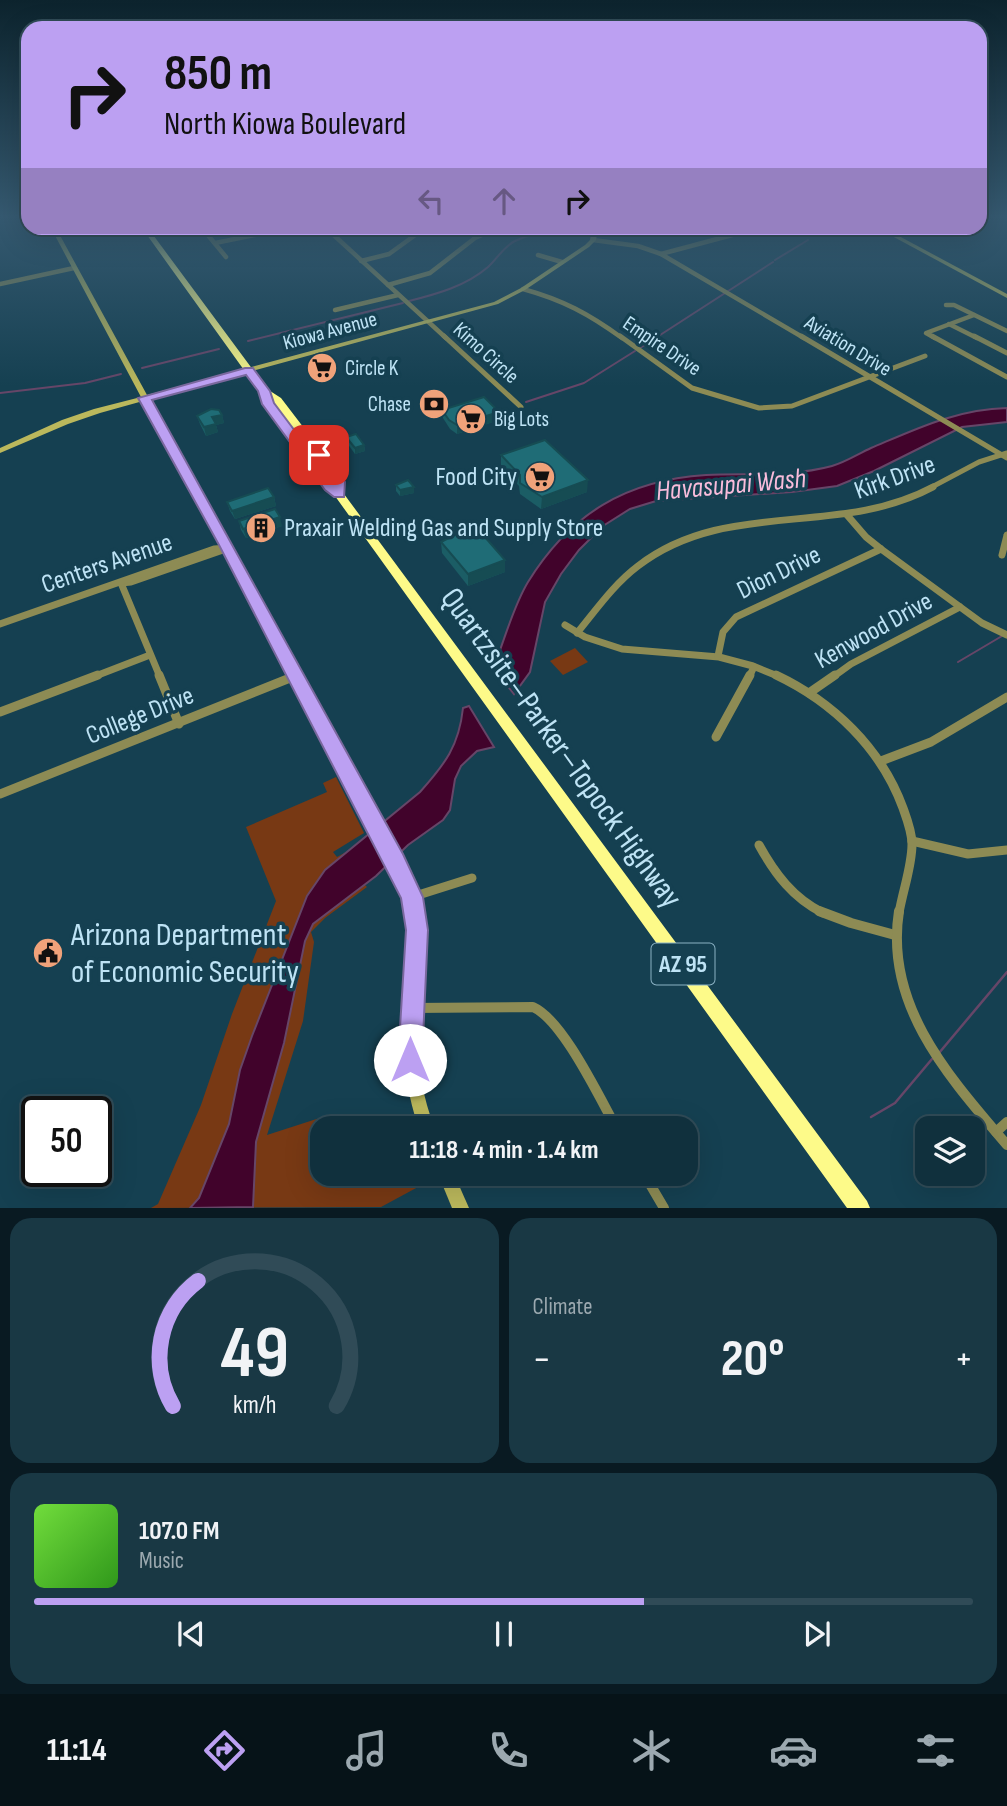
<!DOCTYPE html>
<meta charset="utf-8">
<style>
body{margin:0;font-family:"Sofia Sans Condensed",sans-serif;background:#193844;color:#f1f3f6;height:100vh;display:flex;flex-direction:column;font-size:26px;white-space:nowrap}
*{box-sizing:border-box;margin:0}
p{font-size:23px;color:#9ca9b0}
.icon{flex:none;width:38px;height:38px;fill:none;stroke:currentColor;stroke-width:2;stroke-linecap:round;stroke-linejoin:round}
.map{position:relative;height:1208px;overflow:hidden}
.sheet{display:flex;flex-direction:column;gap:10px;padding:10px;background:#091a22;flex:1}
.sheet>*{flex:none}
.top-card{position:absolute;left:21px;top:21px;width:966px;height:214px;border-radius:21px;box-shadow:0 7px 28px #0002,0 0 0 2px #304b57;background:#bca0f2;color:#111;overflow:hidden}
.fabs{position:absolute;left:915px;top:1116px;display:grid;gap:14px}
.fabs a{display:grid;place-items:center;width:70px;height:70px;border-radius:14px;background:#10303d;box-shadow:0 7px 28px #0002,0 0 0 2px #304b57;font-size:35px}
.speed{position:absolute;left:21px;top:1096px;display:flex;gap:14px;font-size:35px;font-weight:700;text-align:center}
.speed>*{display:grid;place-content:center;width:91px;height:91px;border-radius:50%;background:#10303d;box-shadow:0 7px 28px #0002,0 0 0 2px #304b57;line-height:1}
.speed .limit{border:4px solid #111;border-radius:10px;background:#fff;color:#111}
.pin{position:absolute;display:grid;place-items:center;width:60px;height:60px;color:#fff;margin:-30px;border-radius:14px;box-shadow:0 4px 10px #0006}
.me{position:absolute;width:77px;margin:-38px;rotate:0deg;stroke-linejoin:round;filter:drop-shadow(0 0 5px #0008)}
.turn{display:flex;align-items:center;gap:24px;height:147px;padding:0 28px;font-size:32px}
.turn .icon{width:91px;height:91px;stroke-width:2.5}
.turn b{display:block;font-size:49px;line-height:60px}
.lanes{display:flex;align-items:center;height:66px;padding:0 28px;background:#0003;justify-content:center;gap:35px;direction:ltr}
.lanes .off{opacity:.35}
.big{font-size:52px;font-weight:700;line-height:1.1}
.sheet .tile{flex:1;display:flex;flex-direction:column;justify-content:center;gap:10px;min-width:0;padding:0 24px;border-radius:21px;background:#193844}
.sheet .dial{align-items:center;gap:0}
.dial svg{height:182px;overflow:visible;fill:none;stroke:#304b57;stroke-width:7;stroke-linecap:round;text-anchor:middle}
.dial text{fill:#f1f3f6;stroke:none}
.song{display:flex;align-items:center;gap:21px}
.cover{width:84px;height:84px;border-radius:10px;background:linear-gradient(135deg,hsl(100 70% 55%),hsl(110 70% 35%))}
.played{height:7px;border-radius:4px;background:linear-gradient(90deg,#bca0f2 65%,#304b57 65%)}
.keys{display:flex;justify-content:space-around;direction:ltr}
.heat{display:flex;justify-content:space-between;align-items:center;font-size:38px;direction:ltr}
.sheet .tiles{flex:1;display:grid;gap:10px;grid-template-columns:1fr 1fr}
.tile:last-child{grid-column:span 2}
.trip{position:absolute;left:310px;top:1116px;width:388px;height:70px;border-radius:21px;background:#10303d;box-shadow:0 7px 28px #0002,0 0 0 2px #304b57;font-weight:700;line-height:70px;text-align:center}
.tab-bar{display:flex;height:112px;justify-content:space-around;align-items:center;background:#061318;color:#9ca9b0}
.tab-bar .icon{width:49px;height:49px}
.tab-bar .selected{color:#bca0f2}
.tab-bar b{font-size:32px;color:#f1f3f6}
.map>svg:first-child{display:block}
.green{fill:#783914}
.water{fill:#41032b;stroke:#664668;stroke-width:2}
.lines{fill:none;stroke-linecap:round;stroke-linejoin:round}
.stream-far1{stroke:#664668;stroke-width:2}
.stream{stroke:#664668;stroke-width:2.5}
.street-far4{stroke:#8d8b54;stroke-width:4.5}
.street-far3{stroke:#8d8b54;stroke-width:5}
.street-far2{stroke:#8d8b54;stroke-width:7}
.street-far1{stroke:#8d8b54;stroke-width:9}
.street{stroke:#8d8b54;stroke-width:10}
.secondary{fill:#bbb85c;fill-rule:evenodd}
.highway{fill:#fdfa89;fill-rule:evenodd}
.wall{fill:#1b5d65}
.shaded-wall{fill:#164c53}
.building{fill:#1f6c76;stroke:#164c53;stroke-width:2}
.route{fill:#bca0f2;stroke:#7a689d;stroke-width:2}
.labels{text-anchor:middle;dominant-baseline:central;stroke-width:7;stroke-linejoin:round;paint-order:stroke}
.far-street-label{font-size:21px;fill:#bee3f5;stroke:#154051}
.far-poi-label{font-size:21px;fill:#bee3f5;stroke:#154051;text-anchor:start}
.shield{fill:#154051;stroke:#8bb2c4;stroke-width:2}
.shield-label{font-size:24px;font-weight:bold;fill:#bee3f5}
.poi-label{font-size:26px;fill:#bee3f5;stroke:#154051;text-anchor:end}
.street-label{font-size:26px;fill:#bee3f5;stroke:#154051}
.water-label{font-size:28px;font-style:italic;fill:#f9bcdb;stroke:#154051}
.near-street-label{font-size:32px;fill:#bee3f5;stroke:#154051}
.near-poi-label{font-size:32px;fill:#bee3f5;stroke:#154051;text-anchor:start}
</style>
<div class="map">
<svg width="1007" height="1208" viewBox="0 0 1007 1208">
<rect width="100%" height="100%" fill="#154051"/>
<g class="green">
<path d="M575,648L588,662L563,675L550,661Z"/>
<path d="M336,777L364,833L333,852L337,857L357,846L358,878L367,887L325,918L311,932L314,942L303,1021L267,1135L332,1114L330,1129H322V1174H429L431,1180L381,1207L151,1208L158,1204L201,1105L232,1014L276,901L246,827L327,792L323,783Z"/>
</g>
<g class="water">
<path d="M1007,408V422L962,427L874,471L837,486L792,492L656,501L630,509L603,526L579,550L561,574L545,602L530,672L514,694L496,672V661C506,635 514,605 528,582C570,514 626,480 706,475C747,473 792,477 832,466C846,462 858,454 871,448C916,429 957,409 1007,408Z"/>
<path d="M469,706L494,747L477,751L461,766L455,779L450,810L443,820L408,845L376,876L313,924L305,941L284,1043L256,1142L253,1207L190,1208L199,1198L229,1124L240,1070L252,1036L307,896L325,870L420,792C445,764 459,746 463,708Z"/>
</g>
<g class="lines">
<g class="stream-far1">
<path d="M775,260L808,240"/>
<path d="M409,301C437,294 466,286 488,267C498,258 503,247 515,241C532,233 550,231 568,228"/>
<path d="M248,341L403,303"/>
<path d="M640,348L773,262"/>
<path d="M142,368L219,349"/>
<path d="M0,393L85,383L121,374"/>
<path d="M526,402L584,383L635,351"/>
<path d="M958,662L1002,636"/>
</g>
<g class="stream">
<path d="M939,1053L1007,972"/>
<path d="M871,1117L895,1103L932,1059"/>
</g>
<g class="street-far4">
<path d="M202,228L226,257"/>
<path d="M326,228L446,338"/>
<path d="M391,228L411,236"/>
<path d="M593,240L638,246L661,254L804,338"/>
<path d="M215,243L289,228"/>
<path d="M661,254L736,234"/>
<path d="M538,255L562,262"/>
<path d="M361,261L389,254L425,228"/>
<path d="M0,284L74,268"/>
<path d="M388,285L430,273L475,238L498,228"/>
<path d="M523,289C563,300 589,314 622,338"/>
<path d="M946,305H954L1007,331"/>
<path d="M335,310L398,295"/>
<path d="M949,324L977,338"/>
<path d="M935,338L926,333L974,315"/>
</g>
<g class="street-far3">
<path d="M444,336L521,407"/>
<path d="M620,336L692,388L759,408L792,406L925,356"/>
<path d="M801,336L1007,458"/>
<path d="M932,336L1007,377"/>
<path d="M974,336L1007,353"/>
<path d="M930,488L979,462L1007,453"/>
</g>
<g class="street-far2">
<path d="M847,515L866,537L881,549L982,623L1007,635"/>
<path d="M1002,555L1007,535"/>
<path d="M121,583L160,677"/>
<path d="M121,583L131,582L223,550"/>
<path d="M0,624L214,549L228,548"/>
<path d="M565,625L585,637L622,649L719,657L753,666L780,677"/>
<path d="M577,633C596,610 614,584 638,566C726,498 838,538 933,487"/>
<path d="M718,656L723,632L736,617L881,549"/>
<path d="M93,677L150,655"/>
<path d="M749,677L754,667"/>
<path d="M833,677L851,664L960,607"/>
</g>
<g class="street-far1">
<path d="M159,675L179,724"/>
<path d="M776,675C833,702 881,748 903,808C907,819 912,832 912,844C912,866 903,890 899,913"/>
<path d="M809,693L835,675"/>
<path d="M0,712L98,675"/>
<path d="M716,737L750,675"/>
<path d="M881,761L931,742L1007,697"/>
<path d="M0,794L295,676"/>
<path d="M912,841L968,854L1007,850"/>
<path d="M759,845C775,874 793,898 823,913"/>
<path d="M412,897L472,878"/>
</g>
<g class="street">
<path d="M819,911L851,923L895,935"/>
<path d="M899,911C884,1006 950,1078 1007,1145"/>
<path d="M411,1008L533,1007C563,1020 600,1099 617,1129"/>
<path d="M996,1132L1007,1122"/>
<path d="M644,1174L664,1208"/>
</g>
<g class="secondary">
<path d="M51,228H56L147,395L494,302L521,288L585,245L590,240L591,234L587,228H591L597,234L596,240L589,247L525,290L498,304L149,399L411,879C429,930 419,971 417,1023C416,1060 422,1095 435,1129H419C407,1094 402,1058 403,1022C405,974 415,928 399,881L143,401L100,413L68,424L0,453V448L62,420L94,409L141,397Z"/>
<path d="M879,228H884L1007,294V298L879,229Z"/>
<path d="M438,1174H454L469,1208H452Z"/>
</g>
<path class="highway" d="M142,228H148L267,389L281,398L323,453L343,482L344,494L867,1201L870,1208H847L335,496L326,489L265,406L259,391ZM271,400L315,457L333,484L273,404Z"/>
</g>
<g class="wall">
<path d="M312,363L330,365L331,370L317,374L313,368Z"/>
<path d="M442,410L499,412V420L457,434L450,429L443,418Z"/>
<path d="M222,415L224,423L216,425L218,432L206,436L200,424L197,416Z"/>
<path d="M346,437L364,445L365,451L355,454L347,443Z"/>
<path d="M501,455L587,492L541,509L520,494L519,486L501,467Z"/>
<path d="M396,485L414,487V493L400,496L396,491Z"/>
<path d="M274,497L276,506L235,519L230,511L227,502Z"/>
<path d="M239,521L282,526L246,538L241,530Z"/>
<path d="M441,542L505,572L468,586L442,553Z"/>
</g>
<g class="shaded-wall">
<path d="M330,365L331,370L317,374L316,369Z"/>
<path d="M499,412V420L457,434V425Z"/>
<path d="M222,415L224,423L216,425L218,432L206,436L204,427L212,417Z"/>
<path d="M364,445L365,451L355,454V448Z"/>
<path d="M588,480L587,492L541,509L542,497Z"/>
<path d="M414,487V493L400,496V490Z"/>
<path d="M274,497L276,506L235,519L232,511Z"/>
<path d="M280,517L282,526L246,538L243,529Z"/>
<path d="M505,560V572L468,586V574Z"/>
</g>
<g class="building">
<path d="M325,359L330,365L316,369L312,363Z"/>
<path d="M484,397L499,412L457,425L449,420L442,410Z"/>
<path d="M211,409L219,410L222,415L212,417L216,424L204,427L197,416Z"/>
<path d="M356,434L364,445L355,448L346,437Z"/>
<path d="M545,440L588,480L542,497L520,483V475L501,455Z"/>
<path d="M408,480L414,487L400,490L396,485Z"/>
<path d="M268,488L274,497L232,511L227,502Z"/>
<path d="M275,509L280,517L243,529L239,521Z"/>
<path d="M477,528L505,560L468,574L441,542L462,531L464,533Z"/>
</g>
<linearGradient id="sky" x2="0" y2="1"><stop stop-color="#0c232d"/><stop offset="0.56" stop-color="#355970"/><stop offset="1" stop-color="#355970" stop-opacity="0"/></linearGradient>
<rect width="1007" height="386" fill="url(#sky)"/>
<path class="route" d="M245,368H253L270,391L274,403L313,455L319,451L324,453L345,482L344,497H334L325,490L262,404L258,391L246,375L152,400L403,854L423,897L428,930L422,1060L419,1068L410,1072L401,1068L398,1060L406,930L401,898L219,545L138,398Z"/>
<defs>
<g id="supermarket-disc" transform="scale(1.575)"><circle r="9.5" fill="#f0a27a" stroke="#154051"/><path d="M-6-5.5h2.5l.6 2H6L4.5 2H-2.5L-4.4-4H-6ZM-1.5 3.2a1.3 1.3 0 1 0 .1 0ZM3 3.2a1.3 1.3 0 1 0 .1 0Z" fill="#111"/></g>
<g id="bank-disc" transform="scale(1.575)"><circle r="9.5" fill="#f0a27a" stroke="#154051"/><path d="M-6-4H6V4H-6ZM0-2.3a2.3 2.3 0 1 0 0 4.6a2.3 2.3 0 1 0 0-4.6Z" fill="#111"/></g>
<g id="building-disc" transform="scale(1.575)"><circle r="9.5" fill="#f0a27a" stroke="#154051"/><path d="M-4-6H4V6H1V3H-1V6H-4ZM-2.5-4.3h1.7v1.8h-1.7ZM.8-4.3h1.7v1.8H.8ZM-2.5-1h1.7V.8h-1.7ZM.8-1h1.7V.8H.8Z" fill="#111"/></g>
<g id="civic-disc" transform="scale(1.575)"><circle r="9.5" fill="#f0a27a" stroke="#154051"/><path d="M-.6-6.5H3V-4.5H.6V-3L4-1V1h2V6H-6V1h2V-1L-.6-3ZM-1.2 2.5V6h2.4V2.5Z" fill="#111"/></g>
</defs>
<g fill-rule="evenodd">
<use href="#supermarket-disc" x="322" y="368"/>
<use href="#bank-disc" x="434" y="404"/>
<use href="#supermarket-disc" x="471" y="419"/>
<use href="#supermarket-disc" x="540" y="477"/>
<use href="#building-disc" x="261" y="528"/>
<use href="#civic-disc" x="48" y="953"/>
</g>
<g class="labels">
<g class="far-street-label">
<text transform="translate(330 331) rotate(-15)">Kiowa Avenue</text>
<text transform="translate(662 346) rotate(34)">Empire Drive</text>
<text transform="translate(848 346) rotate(31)">Aviation Drive</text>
<text transform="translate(486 353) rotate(42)">Kimo Circle</text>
</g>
<g class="far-poi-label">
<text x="345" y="368">Circle K</text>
<text x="411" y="404" text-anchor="end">Chase</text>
<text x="494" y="419">Big Lots</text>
</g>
<rect class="shield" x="651.5" y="943.5" width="63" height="41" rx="5"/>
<g class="shield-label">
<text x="683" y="964">AZ 95</text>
</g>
<g class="poi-label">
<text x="517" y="477">Food City</text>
<text x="284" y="528" text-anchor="start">Praxair Welding Gas and Supply Store</text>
</g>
<g class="street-label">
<text transform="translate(895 478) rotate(-20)">Kirk Drive</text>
<text transform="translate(107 564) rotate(-19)">Centers Avenue</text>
<text transform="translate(779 573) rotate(-26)">Dion Drive</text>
<text transform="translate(874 631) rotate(-29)">Kenwood Drive</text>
<text transform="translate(140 716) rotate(-22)">College Drive</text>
</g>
<g class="water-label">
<text transform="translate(731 485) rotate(-5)">Havasupai Wash</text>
</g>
<g class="near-street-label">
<text transform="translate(561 748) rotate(54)">Quartzsite–Parker–Topock Highway</text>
</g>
<g class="near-poi-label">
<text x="71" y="935">Arizona Department<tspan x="71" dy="37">of Economic Security</tspan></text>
</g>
</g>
</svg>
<div class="fabs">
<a><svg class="icon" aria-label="layers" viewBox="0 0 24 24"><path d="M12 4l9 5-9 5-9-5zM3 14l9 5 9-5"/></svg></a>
</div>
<div class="speed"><div class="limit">50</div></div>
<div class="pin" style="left:319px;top:455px;background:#d93025"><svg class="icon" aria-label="arrive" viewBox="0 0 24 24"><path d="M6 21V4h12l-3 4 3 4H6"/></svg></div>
<svg class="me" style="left:410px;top:1060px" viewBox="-20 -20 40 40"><circle r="19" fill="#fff"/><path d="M0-13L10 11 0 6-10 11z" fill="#bca0f2"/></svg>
<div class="trip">11:18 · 4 min · 1.4 km</div>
<div class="top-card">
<div class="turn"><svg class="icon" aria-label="right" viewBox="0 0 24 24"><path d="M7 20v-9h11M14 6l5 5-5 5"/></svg><div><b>850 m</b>North Kiowa Boulevard</div></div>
<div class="lanes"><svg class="icon off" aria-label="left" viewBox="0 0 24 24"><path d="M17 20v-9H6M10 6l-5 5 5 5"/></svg><svg class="icon off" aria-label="ahead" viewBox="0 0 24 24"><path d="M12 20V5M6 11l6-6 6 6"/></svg><svg class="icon" aria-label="right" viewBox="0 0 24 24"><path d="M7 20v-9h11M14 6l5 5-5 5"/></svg></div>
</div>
</div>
<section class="sheet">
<div class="tiles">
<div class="tile dial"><svg viewBox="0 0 100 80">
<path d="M14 69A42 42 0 1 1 86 69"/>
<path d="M14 69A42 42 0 0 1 25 14" stroke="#bca0f2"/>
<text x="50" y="56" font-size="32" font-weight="700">49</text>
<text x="50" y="72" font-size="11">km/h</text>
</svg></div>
<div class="tile"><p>Climate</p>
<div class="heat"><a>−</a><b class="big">20°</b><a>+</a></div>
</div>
<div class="tile">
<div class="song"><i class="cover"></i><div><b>107.0 FM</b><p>Music</p></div></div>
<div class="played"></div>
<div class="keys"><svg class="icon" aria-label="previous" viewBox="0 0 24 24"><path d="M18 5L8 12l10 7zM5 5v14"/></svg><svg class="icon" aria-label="pause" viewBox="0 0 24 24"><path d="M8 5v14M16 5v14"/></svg><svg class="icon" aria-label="next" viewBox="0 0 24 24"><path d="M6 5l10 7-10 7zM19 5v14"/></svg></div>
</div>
</div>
</section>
<nav class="tab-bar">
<b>11:14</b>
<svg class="icon selected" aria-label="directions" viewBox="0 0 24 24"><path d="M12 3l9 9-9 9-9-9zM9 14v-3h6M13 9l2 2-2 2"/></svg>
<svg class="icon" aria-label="music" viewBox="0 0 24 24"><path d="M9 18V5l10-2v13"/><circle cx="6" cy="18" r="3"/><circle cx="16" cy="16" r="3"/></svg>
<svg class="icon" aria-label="phone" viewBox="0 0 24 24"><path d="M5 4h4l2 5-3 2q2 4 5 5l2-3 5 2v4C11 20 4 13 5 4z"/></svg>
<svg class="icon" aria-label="climate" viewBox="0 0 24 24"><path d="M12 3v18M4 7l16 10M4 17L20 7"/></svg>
<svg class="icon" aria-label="car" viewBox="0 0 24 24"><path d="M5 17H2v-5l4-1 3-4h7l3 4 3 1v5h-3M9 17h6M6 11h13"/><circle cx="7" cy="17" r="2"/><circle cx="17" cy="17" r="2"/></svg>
<svg class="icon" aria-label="filters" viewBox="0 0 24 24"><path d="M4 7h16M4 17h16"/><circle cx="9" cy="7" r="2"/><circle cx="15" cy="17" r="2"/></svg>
</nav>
